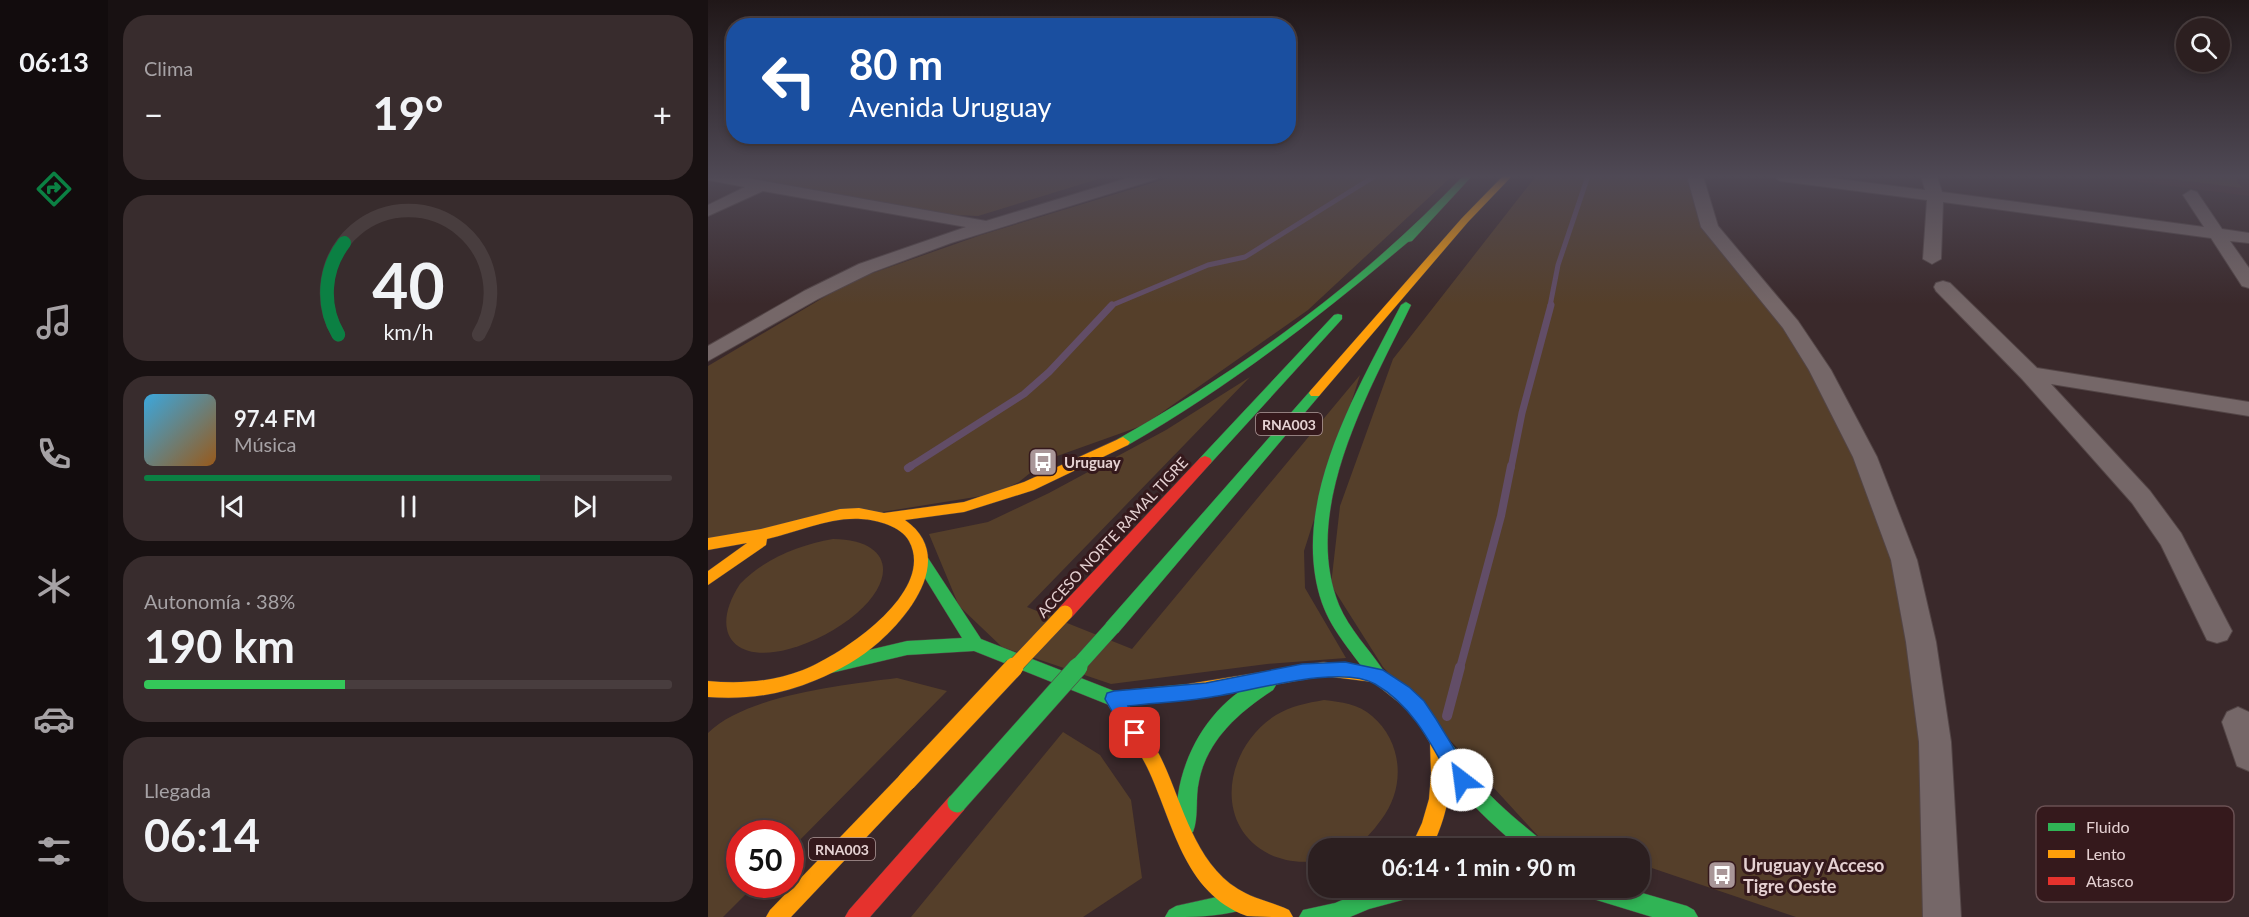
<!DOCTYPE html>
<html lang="es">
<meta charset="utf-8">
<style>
body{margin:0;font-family:Lato,sans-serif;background:#382c2d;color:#f1f3f6;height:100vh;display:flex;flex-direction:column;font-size:22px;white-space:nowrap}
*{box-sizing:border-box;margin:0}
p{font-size:20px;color:#a6a2a5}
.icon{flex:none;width:33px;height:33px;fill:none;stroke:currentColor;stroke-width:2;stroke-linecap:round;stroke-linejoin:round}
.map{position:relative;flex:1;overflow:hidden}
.details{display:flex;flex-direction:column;gap:15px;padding:15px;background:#181112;width:600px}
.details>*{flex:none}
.banner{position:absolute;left:18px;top:18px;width:570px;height:126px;border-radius:24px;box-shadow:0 3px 9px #0003,0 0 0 2px #483d3e;background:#1a4fa0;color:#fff;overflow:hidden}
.controls{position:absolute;left:1468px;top:18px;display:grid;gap:12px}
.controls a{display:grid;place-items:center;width:54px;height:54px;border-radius:50%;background:#2c1f20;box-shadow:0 3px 9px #0003,0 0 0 2px #483d3e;font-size:30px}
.speed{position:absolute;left:18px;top:820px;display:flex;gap:12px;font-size:30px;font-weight:700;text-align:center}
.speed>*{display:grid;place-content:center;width:78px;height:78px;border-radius:50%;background:#2c1f20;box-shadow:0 3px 9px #0003,0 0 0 2px #483d3e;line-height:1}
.speed .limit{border:9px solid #d22;background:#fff;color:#111}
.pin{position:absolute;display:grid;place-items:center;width:51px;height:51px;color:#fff;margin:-26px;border-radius:12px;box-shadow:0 3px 9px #0006}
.me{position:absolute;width:66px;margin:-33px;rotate:330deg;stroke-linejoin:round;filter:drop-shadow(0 0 4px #0008)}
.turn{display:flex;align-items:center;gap:21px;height:126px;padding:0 24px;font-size:27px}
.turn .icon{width:78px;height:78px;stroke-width:2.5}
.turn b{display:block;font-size:42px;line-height:51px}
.big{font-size:45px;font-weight:700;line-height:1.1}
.details .card{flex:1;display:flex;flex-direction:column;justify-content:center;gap:9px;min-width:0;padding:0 21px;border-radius:24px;background:#382c2d}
.details .dial{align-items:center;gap:0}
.dial svg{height:156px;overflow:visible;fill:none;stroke:#483d3e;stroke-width:7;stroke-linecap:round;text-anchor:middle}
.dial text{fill:#f1f3f6;stroke:none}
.song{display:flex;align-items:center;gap:18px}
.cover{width:72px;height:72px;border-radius:9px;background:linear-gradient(135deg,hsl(200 70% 55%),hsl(30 70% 35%))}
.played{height:6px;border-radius:3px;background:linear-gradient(90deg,#0b8043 75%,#483d3e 75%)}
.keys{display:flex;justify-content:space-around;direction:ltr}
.heat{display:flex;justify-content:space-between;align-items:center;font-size:33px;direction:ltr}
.charge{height:9px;border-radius:4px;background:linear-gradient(90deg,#34c759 38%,#483d3e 0)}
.trip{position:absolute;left:600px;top:838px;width:342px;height:60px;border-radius:24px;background:#2c1f20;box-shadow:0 3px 9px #0003,0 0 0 2px #483d3e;font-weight:700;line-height:60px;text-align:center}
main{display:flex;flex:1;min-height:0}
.tab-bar{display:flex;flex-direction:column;width:108px;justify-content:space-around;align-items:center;background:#120c0d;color:#a6a2a5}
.tab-bar .icon{width:42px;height:42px}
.tab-bar .on{color:#0b8043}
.tab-bar b{font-size:27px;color:#f1f3f6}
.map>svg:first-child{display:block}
.built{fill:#4a282c}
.green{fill:#553f2a}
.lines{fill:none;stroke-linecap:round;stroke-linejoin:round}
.stream-far3{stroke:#624d67;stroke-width:5}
.stream-far2{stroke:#624d67;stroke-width:7}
.stream-far1{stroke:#624d67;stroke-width:8}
.stream{stroke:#624d67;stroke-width:10}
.street-casing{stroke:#534546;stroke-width:2}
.fast-casing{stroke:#534546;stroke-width:1}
.slow-casing{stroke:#534546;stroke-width:1}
.jam-casing{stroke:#534546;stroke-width:1}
.street{fill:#756768;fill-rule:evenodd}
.fast{fill:#30b455;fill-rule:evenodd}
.slow{fill:#ff9f0a;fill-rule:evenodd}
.jam{fill:#e5322d;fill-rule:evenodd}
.fast-bridge-far1-casing{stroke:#534546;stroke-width:16;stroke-linecap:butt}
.fast-bridge-casing{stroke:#534546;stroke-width:20;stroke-linecap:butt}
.slow-bridge-far1-casing{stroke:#534546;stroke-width:16;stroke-linecap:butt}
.slow-bridge-casing{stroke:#534546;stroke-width:20;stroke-linecap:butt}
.fast-bridge-far1{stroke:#30b455;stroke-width:15}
.fast-bridge{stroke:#30b455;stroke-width:19}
.slow-bridge-far1{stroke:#ff9f0a;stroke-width:15}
.slow-bridge{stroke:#ff9f0a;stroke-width:19}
.route{fill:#1a73e8;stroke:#114b97;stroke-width:1.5}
.labels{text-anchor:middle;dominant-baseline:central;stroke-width:6;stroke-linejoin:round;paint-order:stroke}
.shield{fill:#35191c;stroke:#b09a9b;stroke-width:1.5}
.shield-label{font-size:14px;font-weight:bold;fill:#e5d1d2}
.poi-label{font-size:15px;font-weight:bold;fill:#e5d1d2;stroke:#35191c;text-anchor:start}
.street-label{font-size:15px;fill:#e5d1d2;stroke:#35191c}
.near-poi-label{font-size:18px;font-weight:bold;fill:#e5d1d2;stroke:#35191c;text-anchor:start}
.key{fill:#35191c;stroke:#6a5053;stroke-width:1.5}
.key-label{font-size:16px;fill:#e5d1d2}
</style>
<main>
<nav class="tab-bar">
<b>06:13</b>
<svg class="icon on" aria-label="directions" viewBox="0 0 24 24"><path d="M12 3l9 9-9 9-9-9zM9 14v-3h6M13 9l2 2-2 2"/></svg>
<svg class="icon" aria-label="music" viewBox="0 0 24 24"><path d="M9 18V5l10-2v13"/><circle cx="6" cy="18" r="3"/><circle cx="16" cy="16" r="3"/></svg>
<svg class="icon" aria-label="phone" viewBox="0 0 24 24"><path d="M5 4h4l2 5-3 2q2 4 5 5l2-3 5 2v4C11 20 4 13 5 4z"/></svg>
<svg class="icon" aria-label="climate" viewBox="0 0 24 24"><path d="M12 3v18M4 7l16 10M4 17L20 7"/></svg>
<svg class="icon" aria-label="car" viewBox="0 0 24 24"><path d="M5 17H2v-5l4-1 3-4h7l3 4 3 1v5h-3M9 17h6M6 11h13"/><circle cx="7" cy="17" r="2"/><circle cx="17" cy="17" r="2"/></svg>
<svg class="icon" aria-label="filters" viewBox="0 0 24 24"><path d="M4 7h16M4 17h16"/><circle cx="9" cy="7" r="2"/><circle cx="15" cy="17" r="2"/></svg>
</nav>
<section class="details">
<div class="card"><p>Clima</p>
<div class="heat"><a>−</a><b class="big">19°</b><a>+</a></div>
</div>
<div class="card dial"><svg viewBox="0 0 100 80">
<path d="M14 69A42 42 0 1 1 86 69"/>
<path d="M14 69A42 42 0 0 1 17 22" stroke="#0b8043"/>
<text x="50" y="56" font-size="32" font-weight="700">40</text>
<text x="50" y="72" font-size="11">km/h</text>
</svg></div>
<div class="card">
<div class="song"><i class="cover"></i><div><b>97.4 FM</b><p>Música</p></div></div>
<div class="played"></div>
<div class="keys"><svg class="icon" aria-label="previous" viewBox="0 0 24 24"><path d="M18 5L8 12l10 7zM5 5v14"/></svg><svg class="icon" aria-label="pause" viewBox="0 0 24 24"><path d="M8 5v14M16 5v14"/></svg><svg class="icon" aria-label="next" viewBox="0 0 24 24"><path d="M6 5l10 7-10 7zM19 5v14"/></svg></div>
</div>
<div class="card"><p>Autonomía · 38%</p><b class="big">190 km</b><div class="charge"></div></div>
<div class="card"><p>Llegada</p><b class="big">06:14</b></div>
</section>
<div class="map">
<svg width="1541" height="917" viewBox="0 0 1541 917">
<rect width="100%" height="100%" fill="#3a292b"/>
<path class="built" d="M1386,176H1541V196Z"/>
<g class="green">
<path d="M36,176H400L270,216L225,214Z"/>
<path d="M467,176H744L600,310L436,425L338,460L311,482L286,494L0,540V366L145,280L273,235Z"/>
<path d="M828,176H982L996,228L1081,330L1139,435L1186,561L1206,641L1225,917H1088L932,864V849H859L830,836L675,667L623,585L632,506L685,359Z"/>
<path d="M1440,176H1526L1534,188Z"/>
<path d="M652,375L596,551L597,588L638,658L559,664L403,684L294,647L251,606L221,534L280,522L341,493L458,430L542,377L319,607L424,649Z"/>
<path d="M125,539C183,540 190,577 149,613C129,630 106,642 81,649C27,664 0,633 32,584C57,558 91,545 125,539Z"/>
<path d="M189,678L239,691L83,849L82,834H32V885H47L15,917H0V733C39,695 135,685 189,678Z"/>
<path d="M616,700C633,702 651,704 664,716C695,742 698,788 673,820C665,831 656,842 643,848C634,852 620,849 610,849V860C595,864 576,861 561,854C503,824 518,746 568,715C583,706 599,703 616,700Z"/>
<path d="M355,732L392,755L423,800L434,878L375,917H203Z"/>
</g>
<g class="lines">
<g class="stream-far3">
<path d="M402,306L500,265L537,257L667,176"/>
<path d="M842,306L850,265L880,176"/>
</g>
<g class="stream-far2">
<path d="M200,468L316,394L341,372L404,305"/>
<path d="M803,468L814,413L843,305"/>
</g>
<g class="stream-far1">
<path d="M200,468L203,466"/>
<path d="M752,668L793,516L803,466"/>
</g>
<path class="stream" d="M739,716L752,667"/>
<g class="street-casing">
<g id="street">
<path d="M0,176H28L278,221L426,176H451L449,179L243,243L165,272L110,299L0,361V346L96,291L151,264L258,227L55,191L0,216V205L37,187L0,180Z"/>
<path d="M979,176H995L1010,226L1090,321L1123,370L1169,457L1209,560L1228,642L1243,742L1253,917H1215L1211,742L1198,642L1183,560L1145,457L1101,370L1075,328L993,227Z"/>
<path d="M1064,176H1108L1217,190L1213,176H1229L1234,192L1496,227L1475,195L1483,190L1489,192L1514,229L1541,233V243L1522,241L1541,268V288L1534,286L1503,238L1235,202L1233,259L1224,264L1215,259L1219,200L1072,181Z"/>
<path d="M1235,281L1242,283L1329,368L1541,402V416L1343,384L1442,491L1473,533L1524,631L1519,640L1509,643L1499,640L1453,545L1424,503L1314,379L1228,291L1226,287L1228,283Z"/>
<path d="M1530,707L1541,712V771L1529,766L1514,722L1519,712Z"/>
</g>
</g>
<g class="fast-casing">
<g id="fast">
<path d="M755,176H764L704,241L700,242C611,317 521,387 420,445H410L408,442L410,439C535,369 657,280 755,176Z"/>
<path d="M698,302L703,305C662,390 592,509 631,605C641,629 661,649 675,670L678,675L675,680L669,683L663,680C647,655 624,632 614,603C580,504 649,391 693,305Z"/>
<path d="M630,314L634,315V319L502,464H492L490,461L492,458L626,315Z"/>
<path d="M607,389L611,390L613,393L611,396L410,633L404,635L398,633L396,628L398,623L603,390Z"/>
<path d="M215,556L220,558L273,639L406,691L480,684L486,687L489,692L486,697L406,707L266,651L199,655L123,673L117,671L115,666L117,661L123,659L199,641L254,638L207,562L210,558Z"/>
<path d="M559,677L565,680L568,685L565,690C531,712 499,740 491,781C487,798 491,817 485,832L478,835L471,832C466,821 468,807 470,795C477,746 510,695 559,677Z"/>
<path d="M734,737C747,742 755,763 763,774C784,800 810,821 836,842L839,849H813C779,820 743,788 725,746L728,740Z"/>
<path d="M663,888H716L713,895L661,909L642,917H591L595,910L627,903Z"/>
<path d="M872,888H917L979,906L986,910L990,917H944L882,898L875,895Z"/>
<path d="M527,893L534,896L537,903L534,910C510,917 483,917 457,917L461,910L468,906Z"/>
</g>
</g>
<g class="slow-casing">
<g id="slow">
<path d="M795,176H804L760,222L611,396H603L601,393L603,390L754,218Z"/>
<path d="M415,437L422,442L420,445L326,490L256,512L197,520C247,555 205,612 171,642C153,658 130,671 108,680C73,695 38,700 0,697V681C32,684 64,682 95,670C133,655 229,592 201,541C193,526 169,520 153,519C121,517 90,532 59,539L58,545L0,585V571L39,543L0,550V538L53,529L132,509L151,508L176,513L256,502L316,482Z"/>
<path d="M616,662L675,670L716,701L740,740L743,746C738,757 742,771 742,784C740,807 733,829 723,849H702L714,823L721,799L723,773L722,743L704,713L665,682L616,676L480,700L474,697L471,692L474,687L480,684Z"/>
<path d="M406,691L412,693C426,714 441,734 452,756C474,800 485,861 530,889C546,899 564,902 581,910L585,917C571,917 551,917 539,916C475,893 465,821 439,767C428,745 413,725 400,705L397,699L400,693Z"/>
<path d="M199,772L206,775L208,781L206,787L83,917H58L62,910L192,775Z"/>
</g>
</g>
<g class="jam-casing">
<g id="jam">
<path d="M497,456L502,458L504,461L502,464L363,618L357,620L351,618L349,613L351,608L492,458Z"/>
<path d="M249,794L256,796L259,803L256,810L162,917H137L141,910L242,796Z"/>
</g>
</g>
<use href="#street" class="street"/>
<use href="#fast" class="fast"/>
<use href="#slow" class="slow"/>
<use href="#jam" class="jam"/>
<g class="fast-bridge-far1-casing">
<path id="fast-bridge-far1" d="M368,668L404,628"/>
</g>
<g class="fast-bridge-casing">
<path id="fast-bridge" d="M249,803L370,667"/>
</g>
<g class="slow-bridge-far1-casing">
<path id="slow-bridge-far1" d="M305,668L357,613"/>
</g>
<g class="slow-bridge-casing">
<path id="slow-bridge" d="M199,781L306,667"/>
</g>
<use href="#fast-bridge-far1" class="fast-bridge-far1"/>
<use href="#fast-bridge" class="fast-bridge"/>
<use href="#slow-bridge-far1" class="slow-bridge-far1"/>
<use href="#slow-bridge" class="slow-bridge"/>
</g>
<linearGradient id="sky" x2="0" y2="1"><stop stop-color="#201718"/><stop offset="0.58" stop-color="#4f4955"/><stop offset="1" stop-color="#4f4955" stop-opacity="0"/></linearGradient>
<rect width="1541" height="304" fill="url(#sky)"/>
<path class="route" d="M637,662L675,670L701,687L716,701L728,719L761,773L764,780L761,787L754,789L747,787C725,748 707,707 667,684C632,663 538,693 497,698C471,702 445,703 420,706L436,733L433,739L427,741L420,739L397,699L399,693L406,691L498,683L594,664Z"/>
<defs>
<g id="bus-square" transform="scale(1.5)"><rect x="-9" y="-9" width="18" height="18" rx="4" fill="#a99698" stroke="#35191c"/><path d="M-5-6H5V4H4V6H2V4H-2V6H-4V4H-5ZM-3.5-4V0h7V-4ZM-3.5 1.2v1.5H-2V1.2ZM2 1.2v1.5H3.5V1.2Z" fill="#fff"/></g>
</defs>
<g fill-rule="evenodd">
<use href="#bus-square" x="335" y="462"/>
<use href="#bus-square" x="1014" y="875"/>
</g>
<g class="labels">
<g class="shield">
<rect x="548" y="413" width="66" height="22" rx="4.5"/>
<rect x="101" y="838" width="66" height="22" rx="4.5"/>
</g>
<g class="shield-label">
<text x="581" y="424">RNA003</text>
<text x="134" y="849">RNA003</text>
</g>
<g class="poi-label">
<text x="356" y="462">Uruguay</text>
</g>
<g class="street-label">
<text transform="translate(404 537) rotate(-47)">ACCESO NORTE RAMAL TIGRE</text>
</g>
<g class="near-poi-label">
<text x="1035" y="865">Uruguay y Acceso<tspan x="1035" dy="21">Tigre Oeste</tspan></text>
</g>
</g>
<rect x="1328" y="806" width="198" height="96" rx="9" class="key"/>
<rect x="1340" y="823" width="27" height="8" fill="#30b455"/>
<rect x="1340" y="850" width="27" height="8" fill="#ff9f0a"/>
<rect x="1340" y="877" width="27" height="8" fill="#e5322d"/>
<g class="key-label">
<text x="1378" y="833">Fluido</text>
<text x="1378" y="860">Lento</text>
<text x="1378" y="887">Atasco</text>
</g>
</svg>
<div class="controls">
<a><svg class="icon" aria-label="search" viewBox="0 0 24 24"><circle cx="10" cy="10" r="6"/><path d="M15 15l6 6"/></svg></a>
</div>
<div class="speed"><div class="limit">50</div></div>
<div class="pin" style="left:427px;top:733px;background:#d93025"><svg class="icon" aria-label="arrive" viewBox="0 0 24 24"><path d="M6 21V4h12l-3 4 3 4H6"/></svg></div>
<svg class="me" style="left:754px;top:780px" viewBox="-20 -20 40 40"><circle r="19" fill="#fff"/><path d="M0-13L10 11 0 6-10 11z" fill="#1a73e8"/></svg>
<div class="trip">06:14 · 1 min · 90 m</div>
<div class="banner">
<div class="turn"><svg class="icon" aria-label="left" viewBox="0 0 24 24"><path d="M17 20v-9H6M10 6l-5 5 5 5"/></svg><div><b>80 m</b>Avenida Uruguay</div></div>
</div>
</div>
</main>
